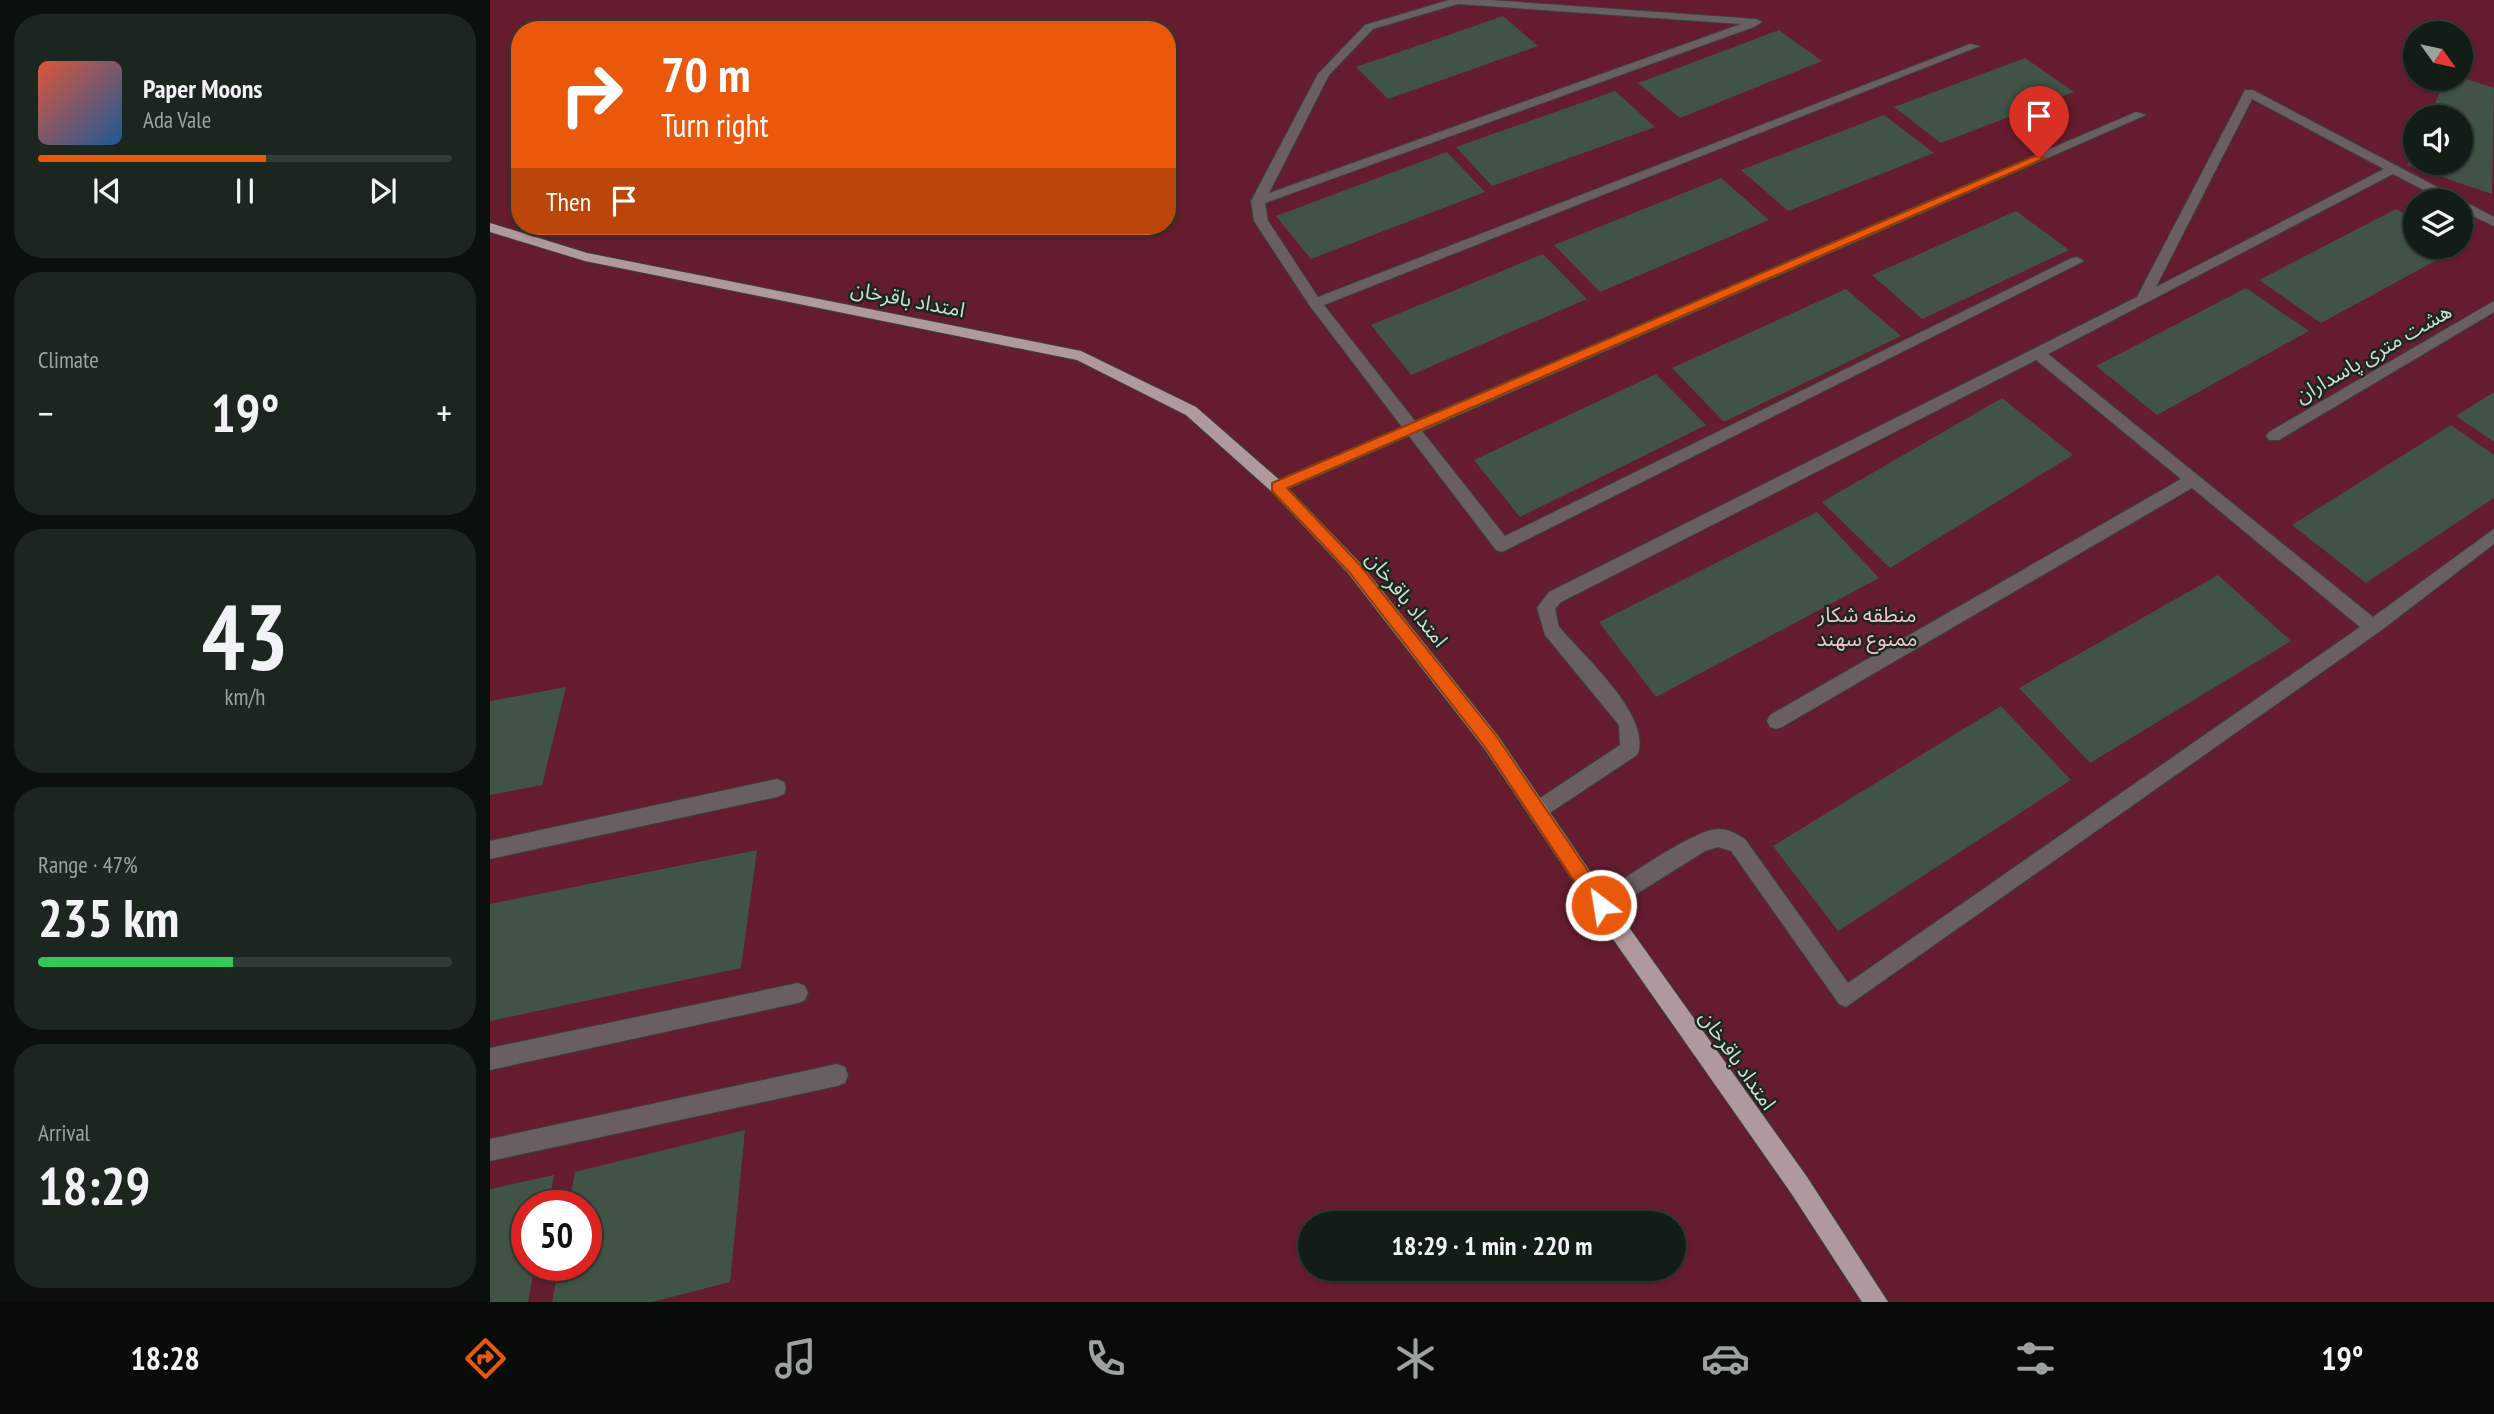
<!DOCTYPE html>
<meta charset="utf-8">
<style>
body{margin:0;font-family:"PT Sans Narrow","Noto Sans Arabic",sans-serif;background:#1b271e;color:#f1f3f6;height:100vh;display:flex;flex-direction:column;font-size:26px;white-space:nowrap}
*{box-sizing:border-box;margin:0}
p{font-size:23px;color:#9ca2a0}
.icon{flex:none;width:38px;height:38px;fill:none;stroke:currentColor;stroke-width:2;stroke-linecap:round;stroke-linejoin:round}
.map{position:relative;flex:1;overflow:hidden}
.panel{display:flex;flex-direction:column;gap:14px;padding:14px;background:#0a100c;width:490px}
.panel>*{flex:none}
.hud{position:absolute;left:21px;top:21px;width:665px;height:214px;border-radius:28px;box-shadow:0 2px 5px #0004,0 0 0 2px #313c34;background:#ea580c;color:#fff;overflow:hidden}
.needle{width:46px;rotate:123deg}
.tools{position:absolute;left:1913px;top:21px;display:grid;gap:14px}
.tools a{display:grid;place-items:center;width:70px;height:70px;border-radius:50%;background:#121e15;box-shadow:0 2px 5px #0004,0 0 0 2px #313c34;font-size:35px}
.speed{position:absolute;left:21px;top:1190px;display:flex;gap:14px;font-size:35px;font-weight:700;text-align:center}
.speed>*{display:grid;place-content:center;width:91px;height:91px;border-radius:50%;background:#121e15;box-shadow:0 2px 5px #0004,0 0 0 2px #313c34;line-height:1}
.speed .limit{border:10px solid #d22;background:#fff;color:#111}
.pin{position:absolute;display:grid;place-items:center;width:60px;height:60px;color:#fff;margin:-72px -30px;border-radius:50% 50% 50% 0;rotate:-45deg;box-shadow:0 0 7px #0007}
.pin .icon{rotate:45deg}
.me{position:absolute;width:77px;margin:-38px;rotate:329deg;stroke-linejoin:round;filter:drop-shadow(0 0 5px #0008)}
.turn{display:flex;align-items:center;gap:24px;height:147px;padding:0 35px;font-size:32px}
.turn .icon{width:91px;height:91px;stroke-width:2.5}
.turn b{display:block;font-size:49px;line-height:60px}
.then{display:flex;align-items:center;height:66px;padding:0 35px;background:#0003;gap:14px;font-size:26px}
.big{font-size:52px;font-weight:700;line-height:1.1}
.panel .widget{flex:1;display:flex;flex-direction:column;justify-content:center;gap:10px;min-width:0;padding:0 24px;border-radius:28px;background:#1b271e}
.panel .dial{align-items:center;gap:0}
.dial b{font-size:91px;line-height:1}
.song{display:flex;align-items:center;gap:21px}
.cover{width:84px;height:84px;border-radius:10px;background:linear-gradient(135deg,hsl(10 70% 55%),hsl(210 70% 35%))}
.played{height:7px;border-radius:4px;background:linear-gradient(90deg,#ea580c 55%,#313c34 55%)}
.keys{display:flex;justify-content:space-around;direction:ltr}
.heat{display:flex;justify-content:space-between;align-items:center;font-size:38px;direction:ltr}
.charge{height:10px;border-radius:5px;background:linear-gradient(90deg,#34c759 47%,#313c34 0)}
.trip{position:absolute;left:808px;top:1211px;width:388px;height:70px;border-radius:35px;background:#121e15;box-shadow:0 2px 5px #0004,0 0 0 2px #313c34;font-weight:700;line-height:70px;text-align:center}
.dock{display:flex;height:112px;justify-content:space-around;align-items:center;background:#070c08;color:#9ca2a0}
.dock .icon{width:49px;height:49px}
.dock .current{color:#ea580c}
.dock b{font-size:32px;color:#f1f3f6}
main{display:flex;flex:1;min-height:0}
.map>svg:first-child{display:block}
.green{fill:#651c2f;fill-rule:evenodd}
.building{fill:#415345}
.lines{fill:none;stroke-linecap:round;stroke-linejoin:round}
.minor-casing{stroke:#364539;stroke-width:2}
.major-casing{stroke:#364539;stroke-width:2}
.minor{fill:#695e60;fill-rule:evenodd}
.major{fill:#b0999c;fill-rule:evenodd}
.route{fill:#ea580c;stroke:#983908;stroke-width:2}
.labels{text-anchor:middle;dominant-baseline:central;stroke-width:5;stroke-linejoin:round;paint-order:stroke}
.street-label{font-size:21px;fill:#d1dbd3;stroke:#18281c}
.park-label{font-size:21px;fill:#f3c3c9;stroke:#18281c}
</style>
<main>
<section class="panel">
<div class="widget">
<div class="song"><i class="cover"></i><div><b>Paper Moons</b><p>Ada Vale</p></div></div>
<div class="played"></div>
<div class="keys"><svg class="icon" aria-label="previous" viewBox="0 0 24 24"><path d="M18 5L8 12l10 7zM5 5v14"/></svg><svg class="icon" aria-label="pause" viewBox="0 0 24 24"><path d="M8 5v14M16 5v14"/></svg><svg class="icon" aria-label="next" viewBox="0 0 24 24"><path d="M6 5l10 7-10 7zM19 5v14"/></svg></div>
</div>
<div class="widget"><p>Climate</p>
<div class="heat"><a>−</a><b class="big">19°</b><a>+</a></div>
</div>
<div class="widget dial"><b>43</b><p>km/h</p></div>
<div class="widget"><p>Range · 47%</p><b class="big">235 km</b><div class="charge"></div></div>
<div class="widget"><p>Arrival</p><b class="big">18:29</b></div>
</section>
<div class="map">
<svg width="2004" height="1302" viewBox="0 0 2004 1302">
<rect width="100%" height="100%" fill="#18281c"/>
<path class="green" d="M0,0H2004V1302H0ZM30,30H677V226H30ZM1925,33H1970V79H1925ZM1925,117H1970V163H1925ZM1925,201H1970V247H1925ZM37,1206H96V1265H37ZM821,1223H1185V1269H821Z"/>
<g class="building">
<path d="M1013,16L1048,46L898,99L866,67Z"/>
<path d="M1289,30L1332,61L1190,118L1148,83Z"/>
<path d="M1535,58L1584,92L1451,143L1404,107Z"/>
<path d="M1970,77L2004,88L2002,194L1917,165L1925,148V163H1970V117H1939L1956,79Z"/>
<path d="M1125,91L1165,127L1002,186L966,147Z"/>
<path d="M1394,115L1444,153L1298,211L1251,170Z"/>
<path d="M957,152L995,192L821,259L786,216Z"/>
<path d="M1231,178L1279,220L1110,292L1064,245Z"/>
<path d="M1906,209L1925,221V247L1969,248L1831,323L1769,280Z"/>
<path d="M1526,211L1579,250L1432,319L1382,275Z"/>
<path d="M1053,254L1097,299L921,375L881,325Z"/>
<path d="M1756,288L1819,331L1667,415L1606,366Z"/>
<path d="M1356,289L1411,336L1234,422L1182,368Z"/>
<path d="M1166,374L1216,425L1030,517L984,460Z"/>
<path d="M2004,392V442L1966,416Z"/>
<path d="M1512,398L1583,455L1400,568L1332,502Z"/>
<path d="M1961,425L2004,455V498L1876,583L1802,525Z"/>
<path d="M1327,512L1389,578L1166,697L1109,622Z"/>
<path d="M1728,575L1801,641L1600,763L1529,688Z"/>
<path d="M76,687L52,785L0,795V701Z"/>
<path d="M1511,706L1581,780L1348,931L1283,846Z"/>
<path d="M267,850L251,968L0,1021V904Z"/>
<path d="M255,1130L240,1282L162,1302H62L69,1265H96V1206H79L85,1172Z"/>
<path d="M64,1175L58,1206H37V1265H45L38,1302H0V1189Z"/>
</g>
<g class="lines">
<g class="minor-casing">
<g id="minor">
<path d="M959,0H1000L1266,19L1272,22L1264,27L775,203L778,221L828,297L1480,44L1490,46L834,305L925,421L1646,112L1656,115L932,431L1015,536L1582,258L1587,257L1594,261L1012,552L1006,550L919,436L793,491H781L779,487L781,483L912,427L820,306L764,221L761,201L828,74L875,25ZM968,4L1251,24L779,193L839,75L883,29Z"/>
<path d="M1755,90H1763L2004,217V226L1970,210V201H1955L1903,174L1558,354L1883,617L2004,529V544L1889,632L1356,1007L1349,1004L1241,851L1228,847L1215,851L1118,912L1111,915L1104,912L1101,905L1104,898C1129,883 1203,829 1229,829C1238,829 1247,834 1255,839L1358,983L1870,627L1702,488L1292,727L1286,729L1280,727L1277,721L1280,715L1691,479L1546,360L1071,602L1065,609L1069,627C1092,654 1164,718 1147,755L1055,816L1048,819L1041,816L1038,810L1041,804L1130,745L1129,725L1055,635L1047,608L1059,592L1647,297ZM1762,99L1894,169L1666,287Z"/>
<path d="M2004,301V312L1789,440H1779L1776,436L1779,432Z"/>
<path d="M287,779L294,782L296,788L294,794L287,797L0,859V841Z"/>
<path d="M308,983L315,986L318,993L315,1000L308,1003L0,1070V1048Z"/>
<path d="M347,1064L355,1067L358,1075L355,1083L347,1086L0,1161V1139Z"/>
</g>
</g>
<g class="major-casing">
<path id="major" d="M0,223L97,253L591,351L706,407L793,483L870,563L1008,736L1118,898L1317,1177L1398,1302H1372L1301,1193L1104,912L994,748L858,573L781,491L696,415L587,360L95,261L0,232Z"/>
</g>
<use href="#minor" class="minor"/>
<use href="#major" class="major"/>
</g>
<path class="route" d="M1545,156L1555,158L797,488L869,564L1007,737L1117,899L1120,905L1117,911L1111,914L1104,911L995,747L859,572L782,491V483Z"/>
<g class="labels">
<g class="street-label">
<text transform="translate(418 299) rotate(11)">امتداد باقرخان</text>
<text transform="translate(1883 353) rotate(-30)">هشت متری پاسداران</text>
<text transform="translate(917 599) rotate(51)">امتداد باقرخان</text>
<text transform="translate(1248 1060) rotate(55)">امتداد باقرخان</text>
</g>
<g class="park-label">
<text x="1377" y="614">منطقه شکار<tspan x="1377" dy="24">ممنوع سهند</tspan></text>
</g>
</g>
</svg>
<div class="tools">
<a><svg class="needle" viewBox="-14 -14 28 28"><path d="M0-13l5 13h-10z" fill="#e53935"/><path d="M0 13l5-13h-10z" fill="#9ca2a0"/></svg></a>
<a><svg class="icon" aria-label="sound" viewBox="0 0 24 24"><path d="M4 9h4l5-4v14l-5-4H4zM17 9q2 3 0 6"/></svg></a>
<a><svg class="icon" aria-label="layers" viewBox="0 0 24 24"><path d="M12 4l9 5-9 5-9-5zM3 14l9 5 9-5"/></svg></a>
</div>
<div class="speed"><div class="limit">50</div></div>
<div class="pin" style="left:1549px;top:158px;background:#d93025"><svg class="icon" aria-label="arrive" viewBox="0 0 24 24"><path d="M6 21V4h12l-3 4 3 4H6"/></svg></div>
<svg class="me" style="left:1111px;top:905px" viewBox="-20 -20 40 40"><circle r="17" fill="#ea580c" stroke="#fff" stroke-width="3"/><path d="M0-11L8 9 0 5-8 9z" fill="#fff"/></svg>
<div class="trip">18:29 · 1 min · 220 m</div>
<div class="hud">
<div class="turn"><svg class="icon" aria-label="right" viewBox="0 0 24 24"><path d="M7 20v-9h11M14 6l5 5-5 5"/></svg><div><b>70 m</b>Turn right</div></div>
<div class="then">Then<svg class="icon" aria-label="arrive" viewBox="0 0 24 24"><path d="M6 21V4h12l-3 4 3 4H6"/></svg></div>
</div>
</div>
</main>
<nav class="dock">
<b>18:28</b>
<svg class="icon current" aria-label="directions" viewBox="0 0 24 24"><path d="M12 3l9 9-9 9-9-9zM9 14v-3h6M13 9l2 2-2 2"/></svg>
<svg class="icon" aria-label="music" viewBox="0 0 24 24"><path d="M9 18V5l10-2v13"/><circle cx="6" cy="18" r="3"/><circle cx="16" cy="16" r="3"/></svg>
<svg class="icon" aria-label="phone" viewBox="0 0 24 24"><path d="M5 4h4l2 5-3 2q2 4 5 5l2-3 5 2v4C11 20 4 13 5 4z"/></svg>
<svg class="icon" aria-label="climate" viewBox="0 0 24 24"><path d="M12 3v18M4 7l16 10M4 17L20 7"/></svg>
<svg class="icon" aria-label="car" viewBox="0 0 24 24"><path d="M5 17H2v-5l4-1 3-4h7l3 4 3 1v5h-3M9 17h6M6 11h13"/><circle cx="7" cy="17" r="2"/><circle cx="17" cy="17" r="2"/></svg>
<svg class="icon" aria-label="filters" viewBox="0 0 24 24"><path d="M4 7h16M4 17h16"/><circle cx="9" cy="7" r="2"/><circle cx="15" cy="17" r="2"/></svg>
<b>19°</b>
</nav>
